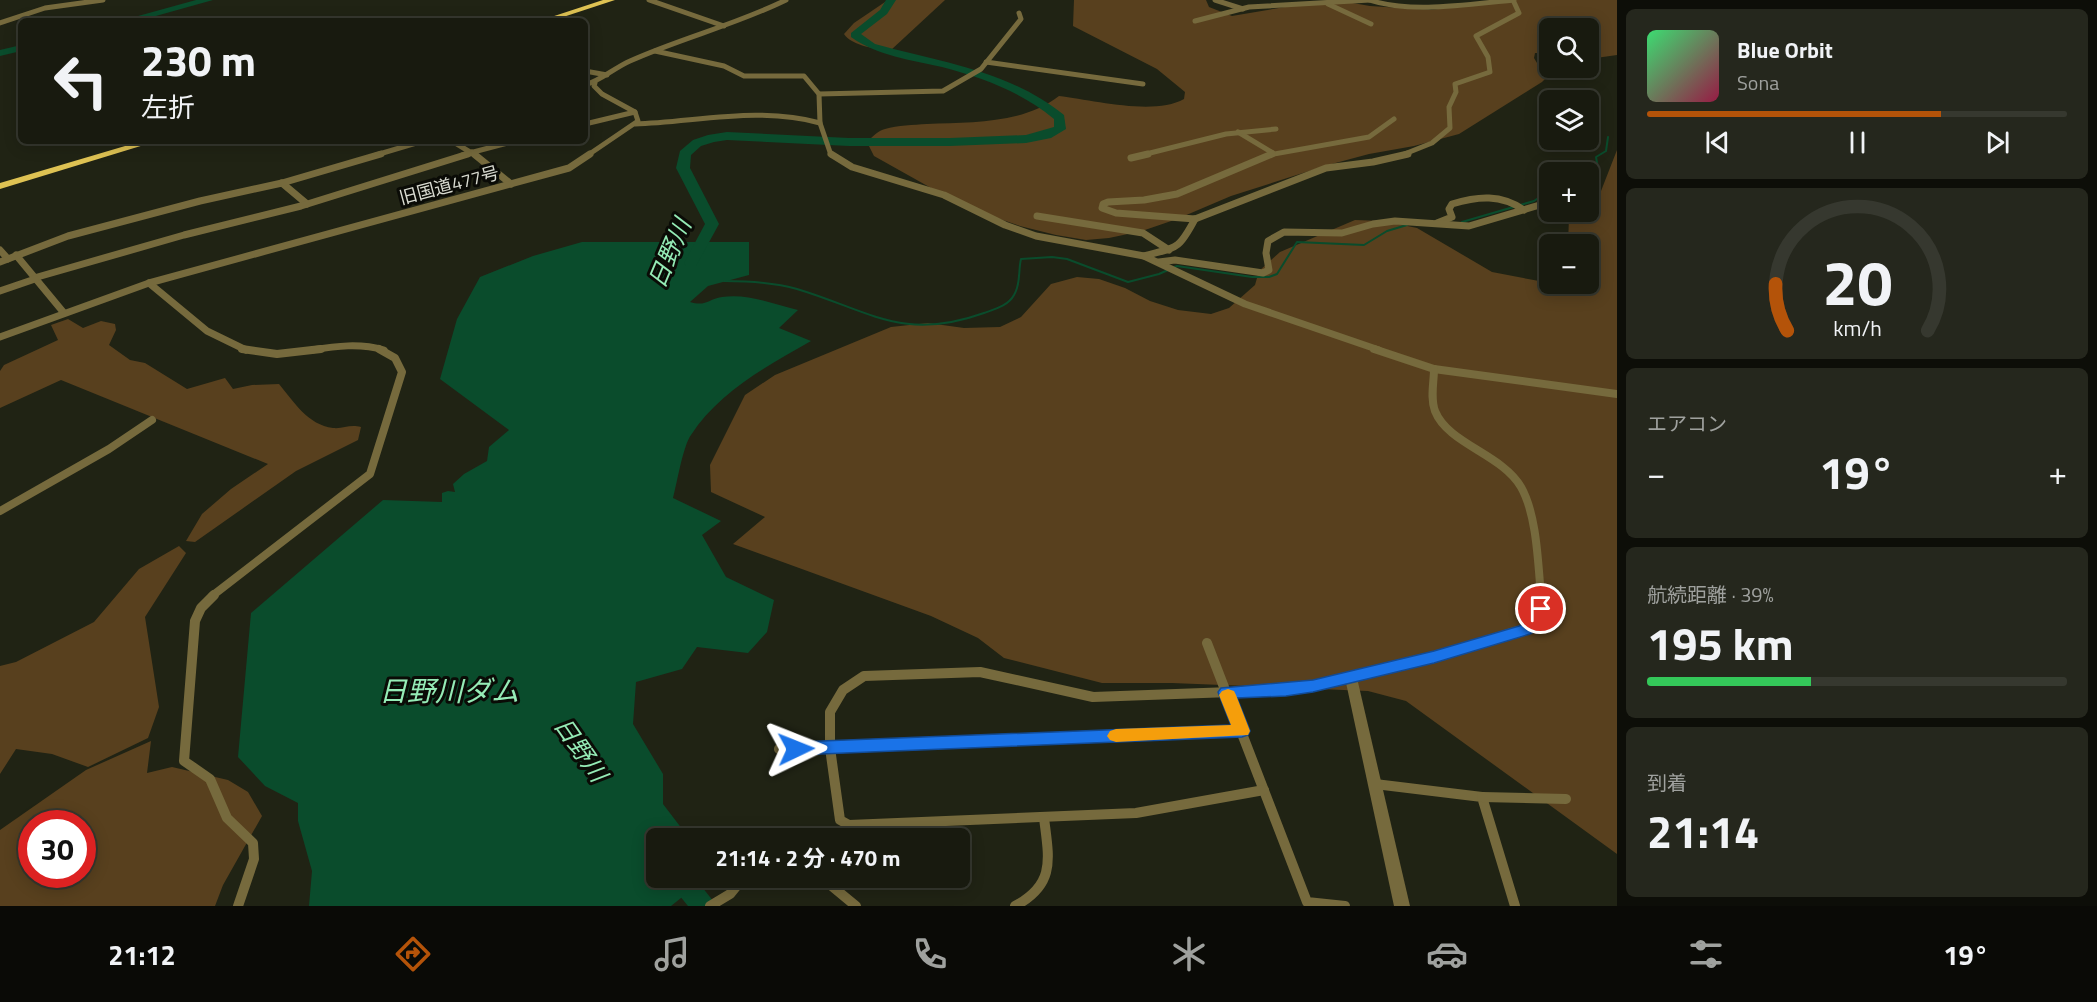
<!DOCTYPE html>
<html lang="ja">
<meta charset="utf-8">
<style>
body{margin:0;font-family:"Titillium Web","Noto Sans JP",sans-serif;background:#25271d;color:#f1f3f6;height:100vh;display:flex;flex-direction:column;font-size:22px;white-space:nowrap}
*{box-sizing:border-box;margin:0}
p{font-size:20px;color:#9fa19e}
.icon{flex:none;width:33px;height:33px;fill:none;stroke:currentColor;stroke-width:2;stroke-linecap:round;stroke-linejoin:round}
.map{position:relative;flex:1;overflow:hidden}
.drawer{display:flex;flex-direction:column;gap:9px;padding:9px;background:#0d0e08;width:480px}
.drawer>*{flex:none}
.banner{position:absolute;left:18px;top:18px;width:570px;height:126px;border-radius:9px;box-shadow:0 3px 15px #0003,0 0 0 2px #36382f;background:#181a0f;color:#f1f3f6;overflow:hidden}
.buttons{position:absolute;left:1539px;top:18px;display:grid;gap:12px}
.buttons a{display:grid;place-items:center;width:60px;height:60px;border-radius:9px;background:#181a0f;box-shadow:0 3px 15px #0003,0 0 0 2px #36382f;font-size:30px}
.speed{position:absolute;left:18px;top:810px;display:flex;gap:12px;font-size:30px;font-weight:700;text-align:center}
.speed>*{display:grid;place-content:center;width:78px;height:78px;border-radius:50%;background:#181a0f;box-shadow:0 3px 15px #0003,0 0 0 2px #36382f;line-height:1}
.speed .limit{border:9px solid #d22;background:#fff;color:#111}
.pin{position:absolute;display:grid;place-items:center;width:51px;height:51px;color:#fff;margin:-26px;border:3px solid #fff;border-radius:50%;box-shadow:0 2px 6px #0007}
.me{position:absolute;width:66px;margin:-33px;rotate:88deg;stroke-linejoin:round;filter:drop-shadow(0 0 4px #0008)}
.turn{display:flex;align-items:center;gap:21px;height:126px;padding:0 24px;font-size:27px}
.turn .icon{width:78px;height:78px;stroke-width:2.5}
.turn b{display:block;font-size:42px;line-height:51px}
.big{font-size:45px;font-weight:700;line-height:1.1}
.drawer .widget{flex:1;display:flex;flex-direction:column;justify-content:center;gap:9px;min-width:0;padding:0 21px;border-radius:9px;background:#25271d}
.drawer .dial{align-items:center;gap:0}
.dial svg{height:156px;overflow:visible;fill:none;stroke:#36382f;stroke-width:7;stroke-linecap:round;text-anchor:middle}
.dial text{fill:#f1f3f6;stroke:none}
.song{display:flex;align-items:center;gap:18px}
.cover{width:72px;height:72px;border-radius:9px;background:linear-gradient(135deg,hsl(140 70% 55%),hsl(340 70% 35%))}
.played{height:6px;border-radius:3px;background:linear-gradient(90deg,#b45309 70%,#36382f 70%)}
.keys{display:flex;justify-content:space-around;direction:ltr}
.heat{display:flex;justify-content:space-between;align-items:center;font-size:33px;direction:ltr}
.charge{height:9px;border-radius:4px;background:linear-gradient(90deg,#34c759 39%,#36382f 0)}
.trip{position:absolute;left:646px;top:828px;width:324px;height:60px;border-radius:9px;background:#181a0f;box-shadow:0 3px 15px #0003,0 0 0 2px #36382f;font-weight:700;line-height:60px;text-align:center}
.tab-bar{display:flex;height:96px;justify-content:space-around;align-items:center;background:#0a0a06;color:#9fa19e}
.tab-bar .icon{width:42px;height:42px}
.tab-bar .on{color:#b45309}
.tab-bar b{font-size:27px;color:#f1f3f6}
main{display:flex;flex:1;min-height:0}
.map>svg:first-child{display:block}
.green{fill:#58401e;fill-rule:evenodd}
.water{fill:#0a4c2c}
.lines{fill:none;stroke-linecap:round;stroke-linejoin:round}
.stream{stroke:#0a4c2c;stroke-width:2}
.river{fill:#0a4c2c;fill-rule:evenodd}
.minor-far3{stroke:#766a3d;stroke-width:5}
.minor-far2{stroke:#766a3d;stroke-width:7}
.minor-far1{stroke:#766a3d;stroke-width:8}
.minor{stroke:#766a3d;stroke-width:10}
.tertiary{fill:#766a3d;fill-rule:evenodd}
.trunk{fill:#dec253;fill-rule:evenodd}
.route{fill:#1a73e8;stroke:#114b97;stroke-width:1.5}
.slow{fill:#f59e0b}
.labels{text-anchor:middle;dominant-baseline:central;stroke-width:6;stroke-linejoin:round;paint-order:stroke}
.far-street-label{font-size:18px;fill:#d9dbd1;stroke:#0a0b06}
.water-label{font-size:24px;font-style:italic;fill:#95ecb6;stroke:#0a0b06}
.near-water-label{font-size:28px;font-style:italic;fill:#95ecb6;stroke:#0a0b06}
</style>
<main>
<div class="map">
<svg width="1617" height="906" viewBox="0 0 1617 906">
<rect width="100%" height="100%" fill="#202314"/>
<g class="green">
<path d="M888,0H945L891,50C878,50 852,46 844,34L854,23Z"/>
<path d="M1074,0H1206L1209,7L1232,16L1320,1H1341L1370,6L1431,10L1502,0H1617V55L1589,59L1588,28H1550L1549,53H1535L1534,58L1546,78L1542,82L1459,134L1414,146L1369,154L1328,165L1231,196L1177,219L1142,231L1109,238L1086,240L1056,235L1020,226L965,207L874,156L867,142C872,137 879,130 885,129C898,125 913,125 927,124C972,122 1023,124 1059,96C1093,100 1154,116 1184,99L1185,92L1157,69L1073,26Z"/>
<path d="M1617,150V854L1406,701L1368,691L1172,683H1102L1004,658L978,638L931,616L733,544L765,517L711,492L710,465L745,395L775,375L891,327L928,323L964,328L1000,327L1021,317L1051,284L1077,277L1099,279L1125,288L1150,301L1178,310L1211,314L1229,308L1255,285L1259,271L1280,252L1355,220L1383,221L1417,228L1492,272L1539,281L1549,256L1550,284H1588V244H1568L1569,217L1600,211L1591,193L1601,191Z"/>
<path d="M68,319L83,328L101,321L115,324L116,330L109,345L130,360L145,363L187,389L225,378L233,389L252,385L279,384C294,402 308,425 333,428C344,429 349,424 361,427L358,440L296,471L195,542L186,541L202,514L231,489L268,464L61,380L0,408V371L4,365L58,340L51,325Z"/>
<path d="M179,546L186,553L145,617L159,707L148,738L88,767L52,754L16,749L0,774V666L16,662L94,622L139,569Z"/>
<path d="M151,741L147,773L172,767L228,780L248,792L262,816L223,885L215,906H0V830L86,770ZM32,824H82V874H32Z"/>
</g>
<path class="water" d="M582,242H749V275L708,286L690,302C706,307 708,299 722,297C747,293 774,304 798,310L779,328L811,341C767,366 719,392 691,435C683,446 677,483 673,498L721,521L702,535L726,577L774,600L767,632L748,653L697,647L682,669L636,682L633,724L663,774V804L689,838H657V878H706L671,906H309L312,871L298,821V803L265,786L238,757L251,613L383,500L442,502V493L448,491L455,492L453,484L464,474L487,461L489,447L509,430L440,379L457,319L480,277L533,256Z"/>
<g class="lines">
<g class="stream">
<path d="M1588,179L1599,175L1596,157L1606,151L1608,137"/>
<path d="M1462,222L1534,201L1550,190"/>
<path d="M724,281C749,281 773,282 797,289C870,311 903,342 984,313C995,309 1008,306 1014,295C1021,284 1018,271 1021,259L1052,257L1067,259L1128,282L1159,274L1177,266L1252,277H1269L1277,274L1297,242L1364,245L1387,231L1407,225"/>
</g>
<g class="river">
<path d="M196,0H213L138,21H120Z"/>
<path d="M886,0H896L887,14L861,34L875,44C943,63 1008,70 1064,115L1066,129L1051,138L1026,143L950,146H849L727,140L714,142L701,146L691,155L690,168L719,224L696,266H686L684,263L705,224L676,168L680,151L693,140L708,135L727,132L849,138H950L1026,135L1054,127V119C1021,92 984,78 942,67C911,60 878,56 851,37V33L880,10Z"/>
<path d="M21,45V51L0,56V50Z"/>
<path d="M668,878H695L717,906H688L671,885Z"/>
</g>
<g class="minor-far3">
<path d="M649,0L724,26"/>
<path d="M1215,0L1243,9"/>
<path d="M1369,0C1411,14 1470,4 1514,0"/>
<path d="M1328,4L1371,24"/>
<path d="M1195,21L1249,7L1370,0"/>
<path d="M0,23L45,8L103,0"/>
<path d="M655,51L724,66L744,76H804L819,94L820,123L831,155"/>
<path d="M986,62L1143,84"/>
<path d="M585,71L607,75"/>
<path d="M585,85C602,80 614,68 630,61C681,38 735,25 786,0"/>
<path d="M819,94L943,91L981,69L1021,19L1019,13"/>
<path d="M585,124L635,112"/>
<path d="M635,124C696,122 760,106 820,123"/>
<path d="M1238,132L1273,153"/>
<path d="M452,141L470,152"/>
<path d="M472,152L476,155"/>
<path d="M376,155L423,141"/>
<path d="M462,155L515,141"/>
<path d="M588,155L638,121L635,112L602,94L594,86L595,83"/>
<path d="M1142,155L1226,134L1276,129"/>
<path d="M1269,155L1369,137L1394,119"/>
<path d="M1402,155L1432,143L1450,128L1449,107L1456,92L1455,84L1490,72L1488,57L1476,36L1519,13L1513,0"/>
</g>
<g class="minor-far2">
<path d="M474,154L511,184"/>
<path d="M831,154L852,167L944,195L1005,225L1036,236L1144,256L1245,304L1379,350"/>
<path d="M1272,154L1177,194L1144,200L1108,202L1103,204L1102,208L1116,213L1195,219L1326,168L1373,162L1408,154"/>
<path d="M1131,158L1148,154"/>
<path d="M282,183L307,204"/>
<path d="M1037,216L1143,233L1169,250"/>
<path d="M1437,223L1452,217L1449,209L1452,204C1478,196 1501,194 1524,210"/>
<path d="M0,250L8,259"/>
<path d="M16,255L64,313"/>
<path d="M1144,256C1177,247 1178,251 1195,219"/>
<path d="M0,262L68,236L200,201L282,183L381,154"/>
<path d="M1159,262L1175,260L1263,273L1269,270L1266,253L1268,241L1284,232L1342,233L1373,224L1395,221L1469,226L1543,204"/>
<path d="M34,278L184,235L301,206L468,154"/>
<path d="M149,283L207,331L246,350"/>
<path d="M0,291L35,279"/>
<path d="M0,337L149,283L569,168L590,154"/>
<path d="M312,350C336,346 360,343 384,350"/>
</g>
<g class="minor-far1">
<path d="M242,349L277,354L321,349"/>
<path d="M1374,349L1434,369L1617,394"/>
<path d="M1434,369C1434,382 1430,398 1435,411C1448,444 1502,454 1521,487C1537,515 1538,564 1541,596"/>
<path d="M0,511L109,449L152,420"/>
<path d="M212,596L370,474L402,372L395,358L379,349"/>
</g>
<g class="minor">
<path d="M214,595L201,608L195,621L184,761L210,779L227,818L253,843L254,859L238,906"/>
<path d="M1207,643L1307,902L1345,906"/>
<path d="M779,749L1242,731"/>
<path d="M1375,784L1482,797L1515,906"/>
<path d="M1264,790L1136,813L849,825L840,820L830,748V712L843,690L864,676L980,672L1093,697L1286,690L1351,678L1434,657L1531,627L1541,609V595"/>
<path d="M1482,797L1566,799"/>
<path d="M822,878L856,906"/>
<path d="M710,906L730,894L743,878"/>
<path d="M1015,906C1056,884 1049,859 1044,818"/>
</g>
<path class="tertiary" d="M1351,673L1356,675L1357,678L1410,906H1394L1345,678L1346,675Z"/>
<g class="trunk">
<path d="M603,0H615L551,21H539Z"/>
<path d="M142,141H157L0,189V183Z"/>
</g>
</g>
<path class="route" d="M1541,603L1546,605L1549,609L1536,631L1530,634L1434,663L1313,692L1286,696L1237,698L1250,731L1248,735L1242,737L796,755L790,753L787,749L790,744L796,742L1231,725L1218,692L1221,688L1313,680L1434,651L1519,626L1525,623L1535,605Z"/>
<path class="slow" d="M1228,689L1234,691L1236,695L1250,731L1248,735L1116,742L1110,740L1107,736L1110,731L1116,729L1231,725L1219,695L1222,691Z"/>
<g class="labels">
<g class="far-street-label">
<text transform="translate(449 185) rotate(-15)">旧国道477号</text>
</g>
<g class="water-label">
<text transform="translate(669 253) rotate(-67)">日野川</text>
<text transform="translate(581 749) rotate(55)">日野川</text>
</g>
<g class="near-water-label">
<text x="449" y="690">日野川ダム</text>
</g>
</g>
</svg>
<div class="buttons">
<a><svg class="icon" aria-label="search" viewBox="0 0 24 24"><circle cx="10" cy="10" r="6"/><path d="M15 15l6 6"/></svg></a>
<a><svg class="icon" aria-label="layers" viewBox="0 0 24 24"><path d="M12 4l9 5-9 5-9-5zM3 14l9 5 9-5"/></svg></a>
<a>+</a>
<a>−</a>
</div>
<div class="speed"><div class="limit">30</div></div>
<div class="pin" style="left:1541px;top:609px;background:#d93025"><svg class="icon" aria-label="arrive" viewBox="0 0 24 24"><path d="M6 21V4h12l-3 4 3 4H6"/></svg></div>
<svg class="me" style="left:796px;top:749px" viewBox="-20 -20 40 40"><path d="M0-17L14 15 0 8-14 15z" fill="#1a73e8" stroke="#fff" stroke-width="4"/></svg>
<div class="trip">21:14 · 2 分 · 470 m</div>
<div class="banner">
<div class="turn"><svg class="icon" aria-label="left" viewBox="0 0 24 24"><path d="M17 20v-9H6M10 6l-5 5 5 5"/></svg><div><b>230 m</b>左折</div></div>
</div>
</div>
<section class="drawer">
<div class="widget">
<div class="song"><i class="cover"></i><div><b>Blue Orbit</b><p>Sona</p></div></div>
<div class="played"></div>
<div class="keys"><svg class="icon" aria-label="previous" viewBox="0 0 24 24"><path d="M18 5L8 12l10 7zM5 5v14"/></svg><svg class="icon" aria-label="pause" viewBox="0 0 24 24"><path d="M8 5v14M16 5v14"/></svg><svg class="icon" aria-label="next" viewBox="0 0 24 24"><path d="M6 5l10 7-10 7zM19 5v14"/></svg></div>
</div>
<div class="widget dial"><svg viewBox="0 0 100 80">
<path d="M14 69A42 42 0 1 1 86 69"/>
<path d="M14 69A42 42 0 0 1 8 45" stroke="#b45309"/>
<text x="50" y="56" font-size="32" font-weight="700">20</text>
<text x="50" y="72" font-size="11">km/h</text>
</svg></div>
<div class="widget"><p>エアコン</p>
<div class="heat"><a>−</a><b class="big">19°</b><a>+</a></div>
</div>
<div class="widget"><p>航続距離 · 39%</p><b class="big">195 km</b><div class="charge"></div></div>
<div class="widget"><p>到着</p><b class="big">21:14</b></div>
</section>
</main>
<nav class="tab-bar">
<b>21:12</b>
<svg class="icon on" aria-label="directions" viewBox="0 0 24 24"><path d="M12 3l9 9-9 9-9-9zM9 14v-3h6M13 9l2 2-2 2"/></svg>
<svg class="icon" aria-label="music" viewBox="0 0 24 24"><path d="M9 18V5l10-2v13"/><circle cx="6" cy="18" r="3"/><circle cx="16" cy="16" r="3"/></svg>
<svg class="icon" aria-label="phone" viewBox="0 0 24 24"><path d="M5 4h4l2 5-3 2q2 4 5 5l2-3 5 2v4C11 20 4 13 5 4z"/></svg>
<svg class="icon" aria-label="climate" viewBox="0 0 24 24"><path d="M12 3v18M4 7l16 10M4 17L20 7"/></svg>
<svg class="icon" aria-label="car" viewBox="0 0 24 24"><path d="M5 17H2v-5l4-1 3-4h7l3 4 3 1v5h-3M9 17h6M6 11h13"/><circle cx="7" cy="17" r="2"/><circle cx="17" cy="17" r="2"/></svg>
<svg class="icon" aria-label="filters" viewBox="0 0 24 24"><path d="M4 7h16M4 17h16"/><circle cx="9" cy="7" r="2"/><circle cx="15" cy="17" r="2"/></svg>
<b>19°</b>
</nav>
